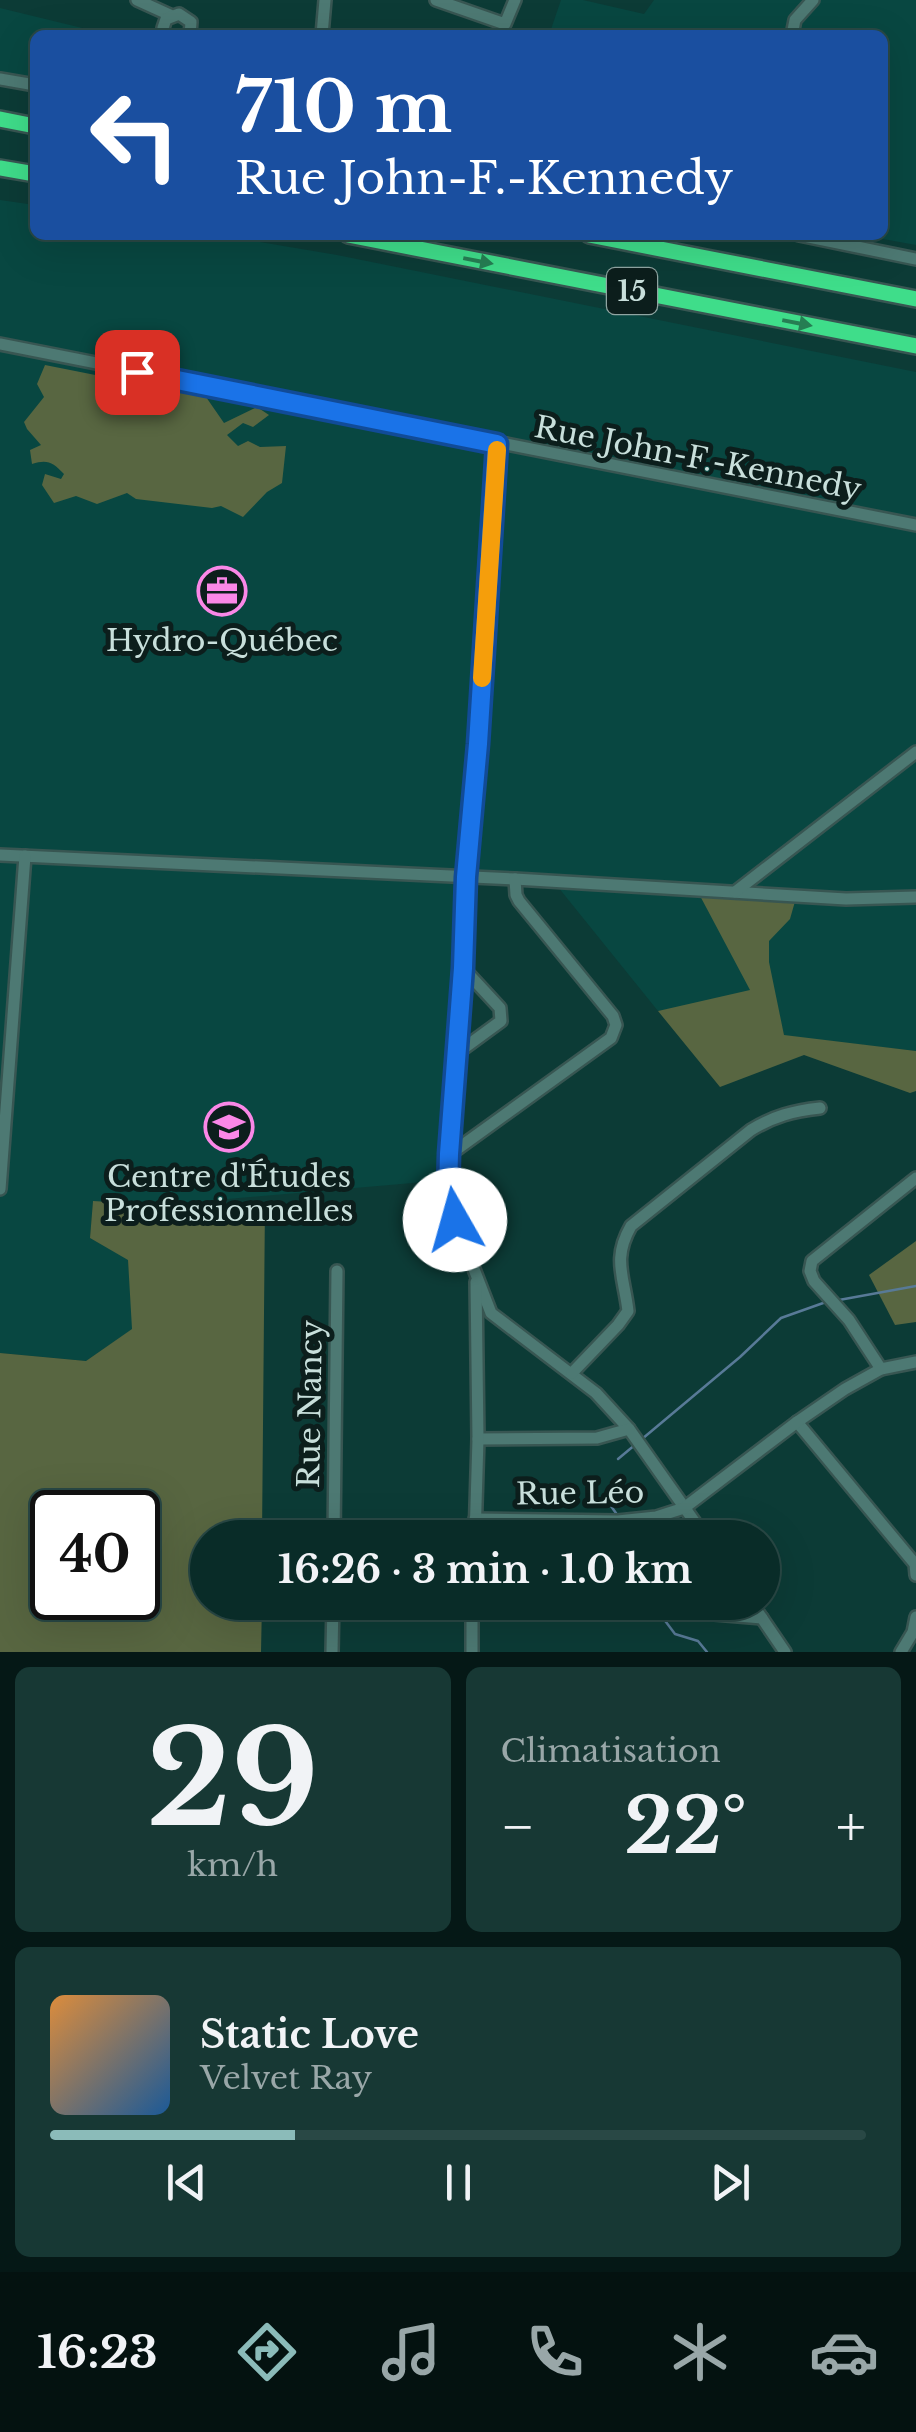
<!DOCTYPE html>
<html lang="fr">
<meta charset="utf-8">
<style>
body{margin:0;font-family:"Libre Baskerville",serif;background:#173834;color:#f1f3f6;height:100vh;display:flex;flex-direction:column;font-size:38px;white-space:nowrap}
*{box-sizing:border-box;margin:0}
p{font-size:32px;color:#99a7a8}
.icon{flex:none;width:55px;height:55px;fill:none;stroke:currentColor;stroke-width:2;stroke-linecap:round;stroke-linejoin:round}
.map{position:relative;height:1652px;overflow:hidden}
.sheet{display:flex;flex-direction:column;gap:15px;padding:15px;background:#051816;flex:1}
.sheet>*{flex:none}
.guide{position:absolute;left:30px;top:30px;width:858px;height:210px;border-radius:15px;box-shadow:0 10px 40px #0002,0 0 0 2px #294845;background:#1a4fa0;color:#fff;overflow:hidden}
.speed{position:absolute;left:30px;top:1490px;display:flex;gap:20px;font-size:50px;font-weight:700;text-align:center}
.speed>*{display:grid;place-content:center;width:130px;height:130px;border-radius:50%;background:#092c28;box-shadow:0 10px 40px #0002,0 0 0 2px #294845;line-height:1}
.speed .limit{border:5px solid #111;border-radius:15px;background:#fff;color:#111}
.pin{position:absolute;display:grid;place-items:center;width:85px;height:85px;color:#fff;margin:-42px;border-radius:20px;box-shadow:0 5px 15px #0006}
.me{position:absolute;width:110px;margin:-55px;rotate:353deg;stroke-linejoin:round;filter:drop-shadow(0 0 8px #0008)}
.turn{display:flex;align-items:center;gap:35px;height:210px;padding:0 40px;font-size:45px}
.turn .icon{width:130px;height:130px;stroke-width:2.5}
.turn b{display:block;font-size:70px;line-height:85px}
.big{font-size:75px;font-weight:800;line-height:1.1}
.sheet .card{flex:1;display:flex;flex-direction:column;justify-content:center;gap:15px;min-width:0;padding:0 35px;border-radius:15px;background:#173834}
.sheet .dial{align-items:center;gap:0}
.dial b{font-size:130px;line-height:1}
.song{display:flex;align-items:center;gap:30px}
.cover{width:120px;height:120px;border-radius:15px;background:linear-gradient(135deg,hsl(30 70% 55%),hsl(210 70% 35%))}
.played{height:10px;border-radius:5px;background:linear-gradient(90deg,#8bbbb9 30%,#294845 30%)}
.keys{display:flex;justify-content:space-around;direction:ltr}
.heat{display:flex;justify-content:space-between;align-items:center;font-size:55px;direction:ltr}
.sheet .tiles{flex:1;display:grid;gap:15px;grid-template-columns:1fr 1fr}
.card:last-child{grid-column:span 2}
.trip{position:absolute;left:190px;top:1520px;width:590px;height:100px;border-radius:50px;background:#092c28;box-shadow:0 10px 40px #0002,0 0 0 2px #294845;font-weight:800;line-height:100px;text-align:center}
.tabs{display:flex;height:160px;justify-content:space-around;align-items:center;background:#041210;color:#99a7a8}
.tabs .icon{width:70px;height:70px}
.tabs .current{color:#8bbbb9}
.tabs b{font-size:45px;color:#f1f3f6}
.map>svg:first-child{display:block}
.built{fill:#084741}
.forest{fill:#586641;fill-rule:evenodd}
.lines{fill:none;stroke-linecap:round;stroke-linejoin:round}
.stream{stroke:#587a97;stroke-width:2.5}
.minor-casing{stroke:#385652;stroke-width:16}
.highway-casing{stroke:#385652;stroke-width:20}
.minor{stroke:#4d7973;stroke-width:11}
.highway{stroke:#3fdd8a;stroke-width:15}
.oneway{fill:#267e53}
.route-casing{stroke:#114b97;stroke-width:25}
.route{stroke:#1a73e8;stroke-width:18}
.slow{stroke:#f59e0b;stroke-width:18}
.labels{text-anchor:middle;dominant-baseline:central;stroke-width:10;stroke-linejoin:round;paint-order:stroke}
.shield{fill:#0c1e1c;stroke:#90a5a2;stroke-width:2.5}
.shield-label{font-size:28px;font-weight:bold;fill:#c8dfdb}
.street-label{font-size:30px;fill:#c8dfdb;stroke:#0c1e1c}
.poi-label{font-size:30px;fill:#c8dfdb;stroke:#0c1e1c}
</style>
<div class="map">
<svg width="916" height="1652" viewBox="0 0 916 1652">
<rect width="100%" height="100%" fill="#0c3b36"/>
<g class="built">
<path d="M561,0H583L644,14L654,0H916V245L861,235H882V35H549Z"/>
<path d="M0,8L111,35H35V80L0,74Z"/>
<path d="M0,200L35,205V235H218L337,255L916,372V1051L784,1036L774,990L658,1011L558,887L466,877L447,1180L159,1205L93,1202L90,1238L128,1259L133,1329L86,1361L0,1353Z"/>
</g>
<g class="forest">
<path d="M45,365L206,397L224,423L257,407L269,415L253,427L243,423L227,435L238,446L248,441L260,447L286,446L282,483L267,492L243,517L221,506L212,508L136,499L127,493L97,504L76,496L54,503L42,485L45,474L61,479L64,474C53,462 47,459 32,464L30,450L41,445L27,429L24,422L44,397L37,384Z"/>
<path d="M698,892L796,898L790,919L769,941V962L784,1035L916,1051V1091L910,1093L804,1055L720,1087L658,1011L750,990Z"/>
<path d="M93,1201L159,1205L265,1202L262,1537L208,1538V1602L262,1603L261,1652H0V1353L86,1361L132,1329L128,1260L90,1238ZM138,1512V1598H52V1512Z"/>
<path d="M916,1241V1322L895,1325L869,1275Z"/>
</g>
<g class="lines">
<g class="stream">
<path d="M839,1300L916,1286"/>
<path d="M642,1439L740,1357L781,1318L826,1302"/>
<path d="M618,1459L636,1444"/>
<path d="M606,1499L618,1516"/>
<path d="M626,1526L633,1538"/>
<path d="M660,1614L675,1634L698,1641L707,1652"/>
</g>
<g class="minor-casing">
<g id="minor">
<path d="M137,0L170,15"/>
<path d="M436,0L505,24L515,0"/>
<path d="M164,35L163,28L166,19L179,14L191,22L190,35"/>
<path d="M322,35L325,0"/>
<path d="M792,35L795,20L813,0"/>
<path d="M0,79L35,85"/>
<path d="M799,235L916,259"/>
<path d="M0,344L916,525"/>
<path d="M497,444L478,744L466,877L463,968L448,1192L455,1220L491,1313L596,1393L629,1429L706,1538"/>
<path d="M0,855L515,879L846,899L916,897"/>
<path d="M735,892L916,752"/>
<path d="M456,1054L501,1021L500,1008L463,968"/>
<path d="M449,1155L611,1038L616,1025L613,1016L519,901L516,895L515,879"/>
<path d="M0,1189L25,856"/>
<path d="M881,1369L849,1320L814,1281L810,1271L812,1261L916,1178"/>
<path d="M572,1373L618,1325L628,1311C624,1276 612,1259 631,1226L751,1130C774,1116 793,1111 820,1108"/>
<path d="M797,1422L915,1564L916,1575"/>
<path d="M478,1439L597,1438L629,1429"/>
<path d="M475,1519L618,1521L656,1517L684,1508L797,1422L845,1389L881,1369L916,1362"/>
<path d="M334,1538L337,1271"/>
<path d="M475,1538L478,1439L476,1282"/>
<path d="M473,1602L618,1606L762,1618"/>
<path d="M751,1602L785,1652"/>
<path d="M332,1652L333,1602"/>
<path d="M472,1652V1602"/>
<path d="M901,1652L913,1632L916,1617"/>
</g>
</g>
<g class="highway-casing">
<g id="highway">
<path d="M0,119L35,126"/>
<path d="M0,168L35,174"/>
<path d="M348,235L916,346"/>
<path d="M589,235L916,299"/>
</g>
</g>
<use href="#minor" class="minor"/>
<use href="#highway" class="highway"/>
</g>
<defs><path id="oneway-solid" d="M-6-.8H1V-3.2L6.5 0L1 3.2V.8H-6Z" transform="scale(2.5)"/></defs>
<g class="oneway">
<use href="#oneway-solid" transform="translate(478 261) rotate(11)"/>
<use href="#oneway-solid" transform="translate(797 323) rotate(11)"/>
</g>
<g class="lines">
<g class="route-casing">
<path id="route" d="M137,372L497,444L478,744L466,877L463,968L449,1154L448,1192L455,1220"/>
</g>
<use href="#route" class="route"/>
<path class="slow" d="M482,678L497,450"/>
</g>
<defs>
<g id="office-ring" transform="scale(2.5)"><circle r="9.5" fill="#0c1e1c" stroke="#fa87e7" stroke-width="1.5"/><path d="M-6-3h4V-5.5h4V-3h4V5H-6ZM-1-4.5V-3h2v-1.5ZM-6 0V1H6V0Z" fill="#fa87e7"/></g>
<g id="university-ring" transform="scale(2.5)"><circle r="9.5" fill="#0c1e1c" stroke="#fa87e7" stroke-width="1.5"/><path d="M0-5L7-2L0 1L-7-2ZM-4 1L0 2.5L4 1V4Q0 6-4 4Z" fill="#fa87e7"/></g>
</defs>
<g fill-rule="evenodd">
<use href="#office-ring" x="222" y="591"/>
<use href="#university-ring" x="229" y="1127"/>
</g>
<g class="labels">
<rect class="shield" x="607" y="268" width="50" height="46" rx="8"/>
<g class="shield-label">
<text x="632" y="291">15</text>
</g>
<g class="street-label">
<text transform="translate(698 458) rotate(11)">Rue John-F.-Kennedy</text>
<text transform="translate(310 1404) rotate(-89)">Rue Nancy</text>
<text transform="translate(580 1493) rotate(-1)">Rue Léo</text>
</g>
<g class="poi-label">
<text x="222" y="640">Hydro-Québec</text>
<text x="229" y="1176">Centre d'Études<tspan x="229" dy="34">Professionnelles</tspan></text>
</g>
</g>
</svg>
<div class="speed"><div class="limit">40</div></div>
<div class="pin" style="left:137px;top:372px;background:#d93025"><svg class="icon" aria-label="arrive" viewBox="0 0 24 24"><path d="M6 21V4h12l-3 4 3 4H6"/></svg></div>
<svg class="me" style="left:455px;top:1220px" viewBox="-20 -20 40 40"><circle r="19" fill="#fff"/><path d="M0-13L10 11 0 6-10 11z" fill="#1a73e8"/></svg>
<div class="trip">16:26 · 3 min · 1.0 km</div>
<div class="guide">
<div class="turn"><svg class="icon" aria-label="left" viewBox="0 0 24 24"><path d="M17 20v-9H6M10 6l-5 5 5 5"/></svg><div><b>710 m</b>Rue John-F.-Kennedy</div></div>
</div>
</div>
<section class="sheet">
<div class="tiles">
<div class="card dial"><b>29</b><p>km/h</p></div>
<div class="card"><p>Climatisation</p>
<div class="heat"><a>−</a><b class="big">22°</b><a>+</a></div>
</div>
<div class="card">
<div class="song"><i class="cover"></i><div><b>Static Love</b><p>Velvet Ray</p></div></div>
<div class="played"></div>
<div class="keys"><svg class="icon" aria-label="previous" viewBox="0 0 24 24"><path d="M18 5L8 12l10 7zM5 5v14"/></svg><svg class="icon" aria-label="pause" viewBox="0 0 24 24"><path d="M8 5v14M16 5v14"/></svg><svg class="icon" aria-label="next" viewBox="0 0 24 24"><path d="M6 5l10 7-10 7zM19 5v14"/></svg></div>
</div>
</div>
</section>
<nav class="tabs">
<b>16:23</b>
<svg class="icon current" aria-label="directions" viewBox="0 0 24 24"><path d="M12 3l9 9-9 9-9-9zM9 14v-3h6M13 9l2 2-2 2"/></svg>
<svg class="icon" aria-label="music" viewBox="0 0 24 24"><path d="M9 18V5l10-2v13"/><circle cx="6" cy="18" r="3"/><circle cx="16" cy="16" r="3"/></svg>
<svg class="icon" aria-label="phone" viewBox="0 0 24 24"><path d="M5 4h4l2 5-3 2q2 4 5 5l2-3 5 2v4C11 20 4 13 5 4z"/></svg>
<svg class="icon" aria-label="climate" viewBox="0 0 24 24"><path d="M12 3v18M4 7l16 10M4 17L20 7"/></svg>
<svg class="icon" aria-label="car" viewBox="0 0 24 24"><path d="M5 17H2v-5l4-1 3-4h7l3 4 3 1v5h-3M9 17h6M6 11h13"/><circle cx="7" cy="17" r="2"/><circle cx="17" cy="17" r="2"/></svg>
</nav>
